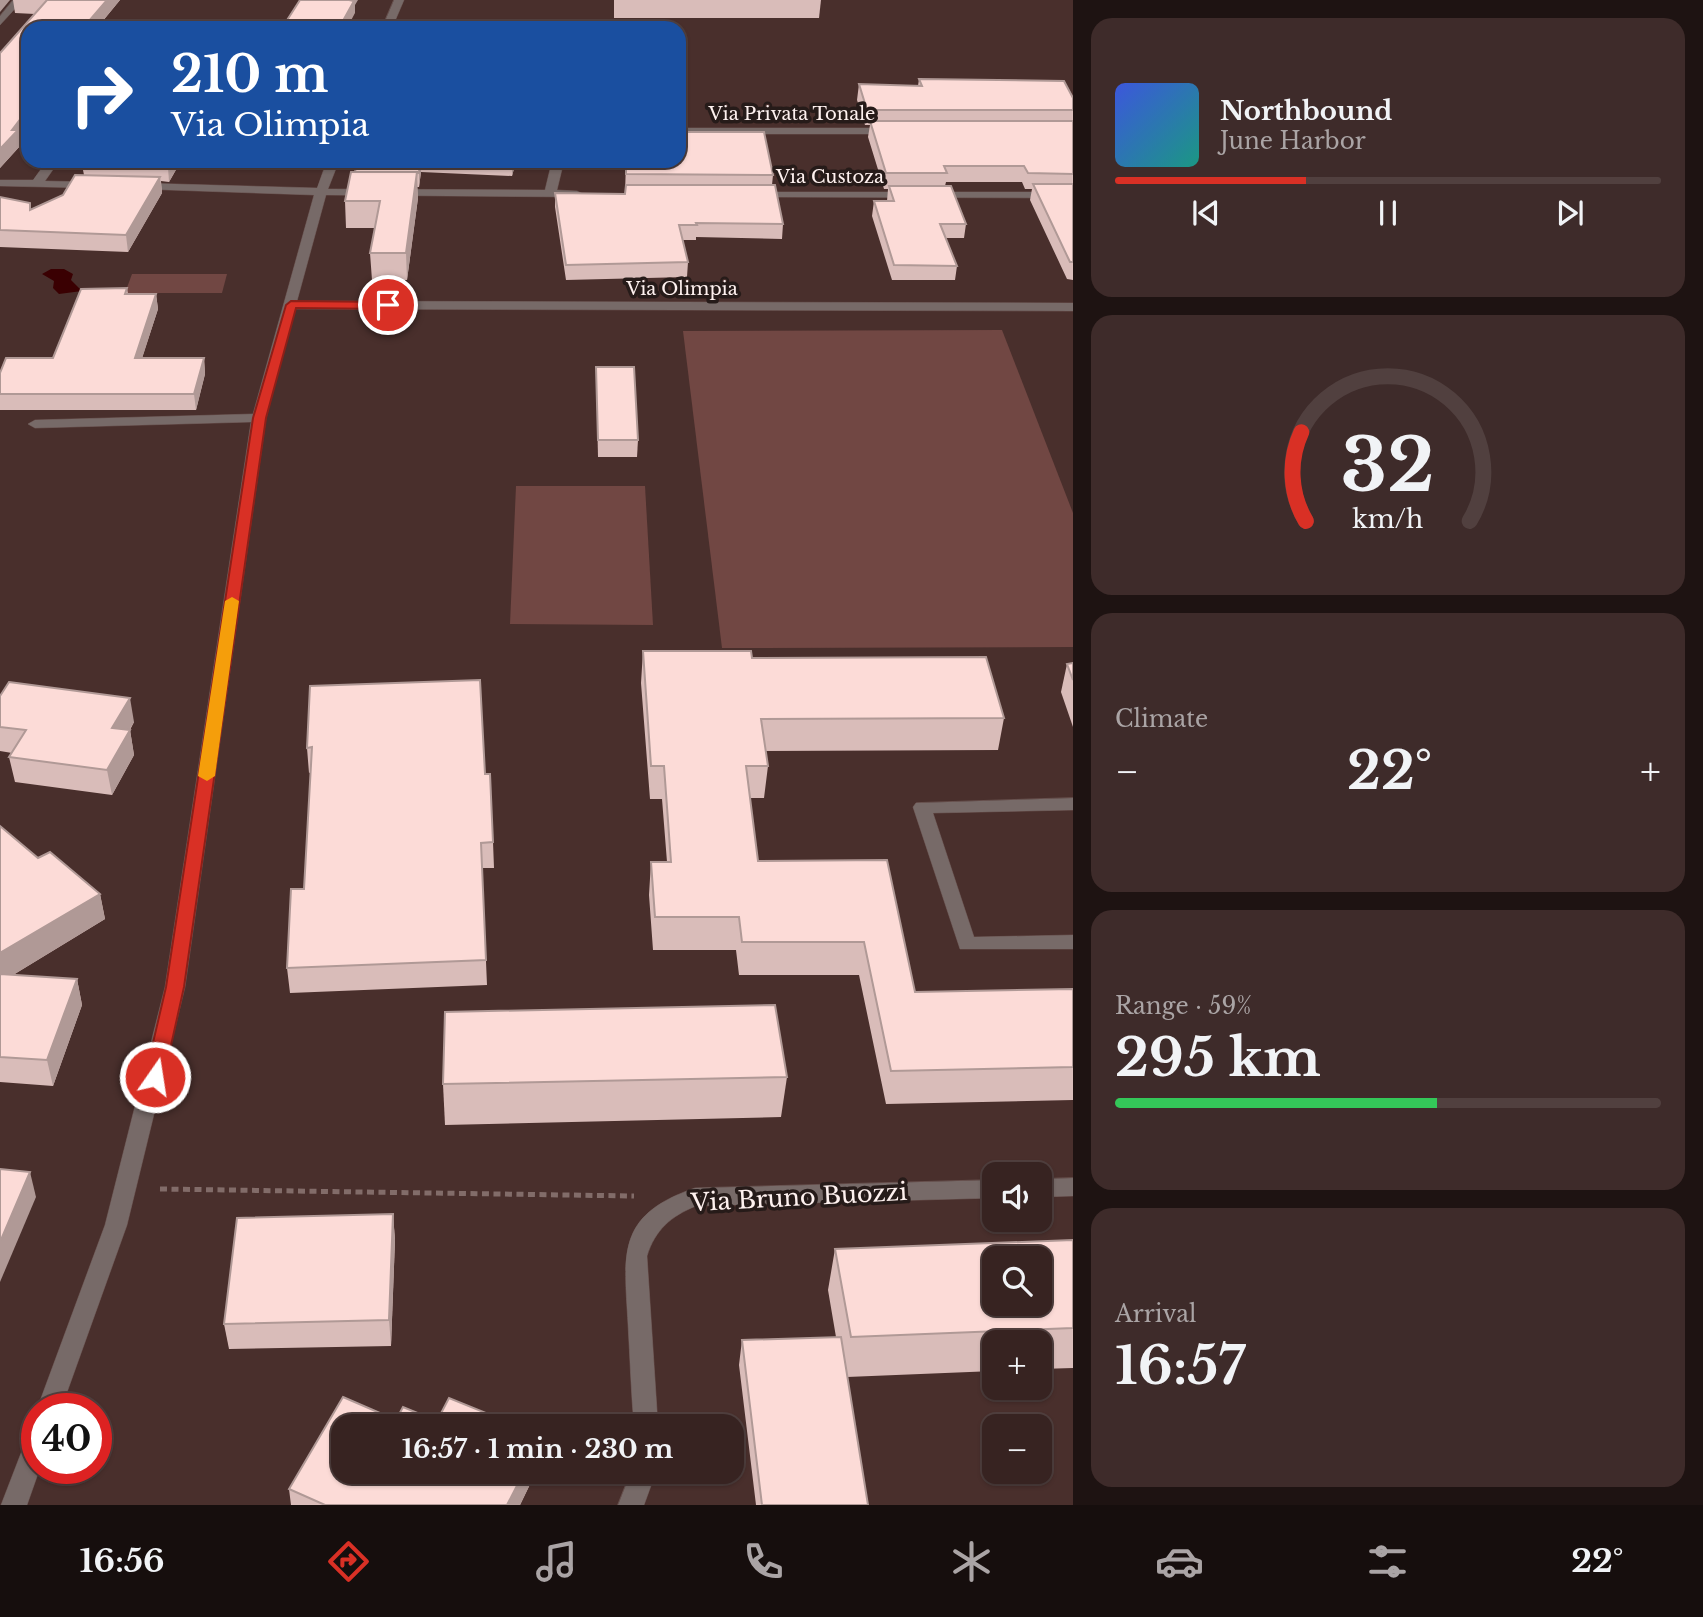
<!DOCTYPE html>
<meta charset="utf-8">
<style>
body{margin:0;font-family:"Libre Baskerville",serif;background:#3e2b2a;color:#f1f3f6;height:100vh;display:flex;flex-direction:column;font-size:26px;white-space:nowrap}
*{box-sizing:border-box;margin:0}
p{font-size:23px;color:#aaa4a5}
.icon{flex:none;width:38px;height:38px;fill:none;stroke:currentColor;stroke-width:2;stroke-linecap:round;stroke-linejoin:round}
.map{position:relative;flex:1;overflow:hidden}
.panel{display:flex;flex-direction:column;gap:18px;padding:18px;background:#1e1312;width:630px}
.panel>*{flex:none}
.top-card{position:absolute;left:21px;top:21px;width:665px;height:147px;border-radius:21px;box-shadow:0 2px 5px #0004,0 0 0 2px #51403f;background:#1a4fa0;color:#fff;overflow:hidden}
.buttons{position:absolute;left:982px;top:1162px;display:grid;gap:14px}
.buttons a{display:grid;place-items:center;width:70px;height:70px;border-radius:14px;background:#372321;box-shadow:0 2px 5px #0004,0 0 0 2px #51403f;font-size:35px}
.speed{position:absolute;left:21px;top:1393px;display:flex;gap:14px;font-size:35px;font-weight:700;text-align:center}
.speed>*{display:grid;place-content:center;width:91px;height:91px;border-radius:50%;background:#372321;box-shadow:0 2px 5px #0004,0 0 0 2px #51403f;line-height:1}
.speed .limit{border:10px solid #d22;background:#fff;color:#111}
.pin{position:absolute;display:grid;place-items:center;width:60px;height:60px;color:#fff;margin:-30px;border:4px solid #fff;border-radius:50%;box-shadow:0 2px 7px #0007}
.me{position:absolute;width:77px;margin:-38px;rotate:13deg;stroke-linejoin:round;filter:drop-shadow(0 0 5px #0008)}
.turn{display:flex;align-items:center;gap:24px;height:147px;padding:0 35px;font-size:32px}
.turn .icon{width:91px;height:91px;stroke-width:2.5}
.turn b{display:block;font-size:49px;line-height:60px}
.big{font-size:52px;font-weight:700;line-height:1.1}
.panel .card{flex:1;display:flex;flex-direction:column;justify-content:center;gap:10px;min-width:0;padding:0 24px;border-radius:21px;background:#3e2b2a}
.panel .dial{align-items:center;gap:0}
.dial svg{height:182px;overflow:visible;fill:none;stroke:#51403f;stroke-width:7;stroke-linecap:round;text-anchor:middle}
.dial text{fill:#f1f3f6;stroke:none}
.song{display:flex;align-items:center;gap:21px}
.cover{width:84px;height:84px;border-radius:10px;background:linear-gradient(135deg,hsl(230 70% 55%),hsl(170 70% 35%))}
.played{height:7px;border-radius:4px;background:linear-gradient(90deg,#d93025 35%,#51403f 35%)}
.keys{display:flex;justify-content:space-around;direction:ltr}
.heat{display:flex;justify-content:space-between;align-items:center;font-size:38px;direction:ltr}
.charge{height:10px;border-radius:5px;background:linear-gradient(90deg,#34c759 59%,#51403f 0)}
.trip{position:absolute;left:331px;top:1414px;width:413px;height:70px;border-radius:21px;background:#372321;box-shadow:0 2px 5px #0004,0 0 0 2px #51403f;font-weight:700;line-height:70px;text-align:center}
.tab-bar{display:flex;height:112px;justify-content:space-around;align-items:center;background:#160e0d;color:#aaa4a5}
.tab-bar .icon{width:49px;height:49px}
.tab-bar .on{color:#d93025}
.tab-bar b{font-size:32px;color:#f1f3f6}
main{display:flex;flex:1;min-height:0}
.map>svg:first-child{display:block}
.green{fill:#714743}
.water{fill:#3a0002}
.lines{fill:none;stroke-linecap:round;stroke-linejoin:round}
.minor-casing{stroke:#664e4b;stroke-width:1}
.path{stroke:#826c69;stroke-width:5;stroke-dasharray:7 4.5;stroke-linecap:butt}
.minor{fill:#776a68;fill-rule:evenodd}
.wall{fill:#d9bcb9}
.shaded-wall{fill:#b09996}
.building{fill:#fcdbd7;stroke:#b09996;stroke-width:2;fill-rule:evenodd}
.route{fill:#d93025;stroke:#8d1f18;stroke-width:2}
.slow{fill:#f59e0b}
.labels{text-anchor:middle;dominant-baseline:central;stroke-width:7;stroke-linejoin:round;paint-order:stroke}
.far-street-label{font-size:18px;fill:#fef1ef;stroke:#261b19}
.near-street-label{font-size:24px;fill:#fef1ef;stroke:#261b19}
</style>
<main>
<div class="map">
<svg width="1073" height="1505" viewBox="0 0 1073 1505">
<rect width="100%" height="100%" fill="#492f2c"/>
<g class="green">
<path d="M132,274H227L222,293H125Z"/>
<path d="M1002,330L1073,513V647L722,648L683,331Z"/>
<path d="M516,486H645L653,625L510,624Z"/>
</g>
<path class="water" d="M51,269H64L73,274L71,280L82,291L59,294L53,288L54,281L42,274Z"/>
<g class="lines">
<g class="minor-casing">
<g id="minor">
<path d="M13,0H23L0,25V16Z"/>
<path d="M394,0H404L392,28H382Z"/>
<path d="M584,22L589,25L588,28H578Z"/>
<path d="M679,128H892L897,131L892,134H679Z"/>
<path d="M47,161H59L45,181L91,182L97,185L91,188L0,186V180H33Z"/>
<path d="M327,161H339L328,189L545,190L552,161H564L557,190L577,191L583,194L577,197L326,195L297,301L1073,303V311L295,309L266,418L185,987L127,1225L61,1409H37L105,1225L165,987L251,422L35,428L28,424L35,420L253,414L314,195L140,189L134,186L140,183L317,188Z"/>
<path d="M756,192H1073V198L752,197L750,195Z"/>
<path d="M1073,798V810L933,813L974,937L1073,935V949H960L913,807L916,803Z"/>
<path d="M1073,1178V1196L1040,1197V1179Z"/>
<path d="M994,1180V1198L696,1206C671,1216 655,1230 647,1256L658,1426H634C631,1392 630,1358 628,1324C624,1253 616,1215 695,1188Z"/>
<path d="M37,1432V1468H40L27,1505H1L28,1435Z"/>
<path d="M631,1472H656L644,1505H618Z"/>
</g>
</g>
<path class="path" d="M160,1189L634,1196"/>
<use href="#minor" class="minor"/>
</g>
<g class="wall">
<path d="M13,0H120L97,28H28L19,139L20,146L0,168V53L35,14L15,13Z"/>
<path d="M614,0H821L819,18H614Z"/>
<path d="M919,79L1073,98V280L1067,279L1030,200L1032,189H1025L1022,182H946L945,186L966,224L964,238H946L957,266L955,280H892L872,216L874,201H887L888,189H884L868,137L870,125H865L857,100L859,84L918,86Z"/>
<path d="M181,161L169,182L161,181L162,193L128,252L0,247V197L31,209L63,195L84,175L82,165Z"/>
<path d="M225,161H298L293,170L226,167Z"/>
<path d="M357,161H516L512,176L421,172L419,187H417L418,198L407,280H372L370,253L375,228H346L345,201L355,172Z"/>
<path d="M626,161L773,175L772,185L783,224L782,239L696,237V240H683L688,262L687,277L566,280L555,207V193L625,194Z"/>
<path d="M127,288L128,294H156L158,309L142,358H204L205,374L196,410H0V373L53,358Z"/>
<path d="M596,367L638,440L637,457H598Z"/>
<path d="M643,651L752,658L1004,718L998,750L765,751L768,766L764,798H750L758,861L887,860L915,992L1073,989V1100L886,1104L859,975H739L736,950H653L649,895L651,862H667L662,799H650L641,683Z"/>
<path d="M1073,663V727L1061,692L1067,664Z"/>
<path d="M310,686L485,774L493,842L494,868H482L487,985L290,993L287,968L304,889L311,772L309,773L307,748Z"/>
<path d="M0,696L134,722L130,730L134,755L112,795L15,782L9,757L12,753L0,751Z"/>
<path d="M0,826L38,858L100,894L105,919L13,975L77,979L82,1005L53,1086L0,1082Z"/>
<path d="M787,1077L781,1117L445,1125L443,1084Z"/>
<path d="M393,1214L395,1240L391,1346L229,1349L224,1324Z"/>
<path d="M1073,1240V1368L1040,1369V1342H994V1371L847,1377L868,1505H756L739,1365L742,1340L836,1337L828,1290L835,1249Z"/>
<path d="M437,1421L518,1426L343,1472H536L520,1505H291L289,1489Z"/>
</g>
<g class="shaded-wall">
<path d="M0,0H10L0,12Z"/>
<path d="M107,0H120L97,28H83Z"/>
<path d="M349,0H358L355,5V13L347,28H339Z"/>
<path d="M28,109V128L19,139L20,146L0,168V149L12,130Z"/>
<path d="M171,161H181L169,182L168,167Z"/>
<path d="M292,161H298L293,170Z"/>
<path d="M420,161L421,172L419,187V173Z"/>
<path d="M512,161H516L512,176Z"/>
<path d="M417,172L418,198L407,280L406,253Z"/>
<path d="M160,177L162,193L128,252L126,235Z"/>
<path d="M156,294L158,309L137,374L135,358Z"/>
<path d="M204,358L205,374L196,410L194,394Z"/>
<path d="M130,698L134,722L116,753L112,728Z"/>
<path d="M130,730L134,755L112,795L107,770Z"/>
<path d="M100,894L105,919L0,983V953Z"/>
<path d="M77,979L82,1005L53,1086L47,1060Z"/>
<path d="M30,1172L36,1197L0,1282V1242Z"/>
<path d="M393,1214L395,1240L391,1346L389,1320Z"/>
<path d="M524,1472H536L520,1505H507Z"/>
</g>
<g class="building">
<path d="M47,0H107L83,28H28V109L12,130H18L0,149V53Z"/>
<path d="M300,0H349L354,1L339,28H282Z"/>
<path d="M919,79L1064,81L1073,98V110H867L859,84L922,86Z"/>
<path d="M870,121H1073V174L1028,173L1024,166H944L947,173H886Z"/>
<path d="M679,132H764L773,175L626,174V161H679Z"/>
<path d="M85,161H171L168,167L82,165Z"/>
<path d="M357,161H420L419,173L355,172Z"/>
<path d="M351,172H417L406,253H370L380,201H345Z"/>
<path d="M75,175L160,177L126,235L0,230V197L30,203V210L63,195Z"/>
<path d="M1033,184H1073V262H1070Z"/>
<path d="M626,185H775L783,224L696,223L697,225H679L688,262L566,265L555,193L625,194Z"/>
<path d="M889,186H951L966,224H940L957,266L894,265L874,201H894Z"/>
<path d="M127,288L125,294H156L135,358H204L194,394H0V373L6,358H53L81,289Z"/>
<path d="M596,367H634L638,440H598Z"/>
<path d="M643,651H751L752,658L986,657L1004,718L761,719L768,766H746L758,861L887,860L915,992L1073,989V1067L891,1071L864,942H742L739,917H655L651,862H671L664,766H651Z"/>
<path d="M1073,663V680L1067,664Z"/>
<path d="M480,680L485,774H490L493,842L481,843L486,960L287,968L291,889H304L312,747L307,748L310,686Z"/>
<path d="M9,682L130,698L112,728L130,730L107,770L9,757L26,730L0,727V696Z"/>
<path d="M0,826L38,858L50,852L100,894L0,953Z"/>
<path d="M0,974L77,979L47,1060L0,1057Z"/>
<path d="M775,1005L787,1077L443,1084L445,1012Z"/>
<path d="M0,1169L30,1172L0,1242Z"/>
<path d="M393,1214L389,1320L224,1324L237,1218Z"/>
<path d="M1073,1240V1328L851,1337L835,1249ZM994,1258H1040V1304H994Z"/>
<path d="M841,1337L868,1505H762L742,1340Z"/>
<path d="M343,1397L396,1420L403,1407L437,1421L449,1398L518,1426H343V1472H524L507,1505H325L289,1489Z"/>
</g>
<path class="route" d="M291,301L388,302L394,305L388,309L296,308L266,418L184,987L164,1077L161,1082L155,1084L148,1082L145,1077L166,987L253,418L286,305Z"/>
<path class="slow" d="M232,597L239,601L215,776L207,781L198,776L225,601Z"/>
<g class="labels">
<g class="far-street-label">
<text x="792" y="114">Via Privata Tonale</text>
<text x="830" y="177">Via Custoza</text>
<text x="682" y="289">Via Olimpia</text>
</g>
<g class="near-street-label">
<text transform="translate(799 1197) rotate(-3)">Via Bruno Buozzi</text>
</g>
</g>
</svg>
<div class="buttons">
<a><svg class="icon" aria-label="sound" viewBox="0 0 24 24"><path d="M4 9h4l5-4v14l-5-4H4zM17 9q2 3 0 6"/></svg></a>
<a><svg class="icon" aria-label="search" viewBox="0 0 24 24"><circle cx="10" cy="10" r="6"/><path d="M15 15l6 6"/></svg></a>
<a>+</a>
<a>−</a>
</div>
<div class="speed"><div class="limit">40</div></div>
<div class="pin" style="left:388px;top:305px;background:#d93025"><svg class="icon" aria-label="arrive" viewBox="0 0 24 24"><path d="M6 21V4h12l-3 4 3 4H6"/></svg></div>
<svg class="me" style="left:155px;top:1077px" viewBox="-20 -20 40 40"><circle r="17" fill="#d93025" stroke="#fff" stroke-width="3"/><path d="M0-11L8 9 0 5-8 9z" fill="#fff"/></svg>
<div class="trip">16:57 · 1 min · 230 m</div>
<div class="top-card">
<div class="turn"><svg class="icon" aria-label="right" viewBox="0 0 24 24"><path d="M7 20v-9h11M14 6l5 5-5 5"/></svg><div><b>210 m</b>Via Olimpia</div></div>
</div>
</div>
<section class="panel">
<div class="card">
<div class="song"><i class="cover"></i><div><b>Northbound</b><p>June Harbor</p></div></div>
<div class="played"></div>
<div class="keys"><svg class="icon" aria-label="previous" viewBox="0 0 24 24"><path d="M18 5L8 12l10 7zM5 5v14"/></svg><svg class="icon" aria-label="pause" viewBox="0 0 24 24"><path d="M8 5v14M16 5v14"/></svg><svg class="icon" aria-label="next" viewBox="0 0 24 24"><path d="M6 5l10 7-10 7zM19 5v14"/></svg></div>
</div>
<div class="card dial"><svg viewBox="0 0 100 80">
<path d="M14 69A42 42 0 1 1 86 69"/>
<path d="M14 69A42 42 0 0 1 12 30" stroke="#d93025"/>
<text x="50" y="56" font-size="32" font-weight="700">32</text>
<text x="50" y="72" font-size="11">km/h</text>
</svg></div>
<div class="card"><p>Climate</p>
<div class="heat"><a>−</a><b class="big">22°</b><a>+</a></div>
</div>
<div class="card"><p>Range · 59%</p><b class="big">295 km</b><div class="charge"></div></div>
<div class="card"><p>Arrival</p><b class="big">16:57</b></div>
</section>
</main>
<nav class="tab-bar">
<b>16:56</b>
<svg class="icon on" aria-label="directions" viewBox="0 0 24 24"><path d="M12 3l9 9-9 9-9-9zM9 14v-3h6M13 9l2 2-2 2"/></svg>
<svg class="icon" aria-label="music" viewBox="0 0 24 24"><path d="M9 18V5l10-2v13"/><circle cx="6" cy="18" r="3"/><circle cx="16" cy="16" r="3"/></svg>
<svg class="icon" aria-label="phone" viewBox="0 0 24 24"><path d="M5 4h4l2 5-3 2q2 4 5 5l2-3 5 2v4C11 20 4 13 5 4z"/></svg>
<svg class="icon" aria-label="climate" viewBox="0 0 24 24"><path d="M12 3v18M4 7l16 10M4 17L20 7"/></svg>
<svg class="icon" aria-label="car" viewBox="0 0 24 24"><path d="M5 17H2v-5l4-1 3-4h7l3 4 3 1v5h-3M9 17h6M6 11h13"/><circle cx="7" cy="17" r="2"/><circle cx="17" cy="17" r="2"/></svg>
<svg class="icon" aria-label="filters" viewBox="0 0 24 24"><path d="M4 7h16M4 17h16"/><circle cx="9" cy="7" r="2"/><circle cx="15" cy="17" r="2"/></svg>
<b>22°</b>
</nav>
